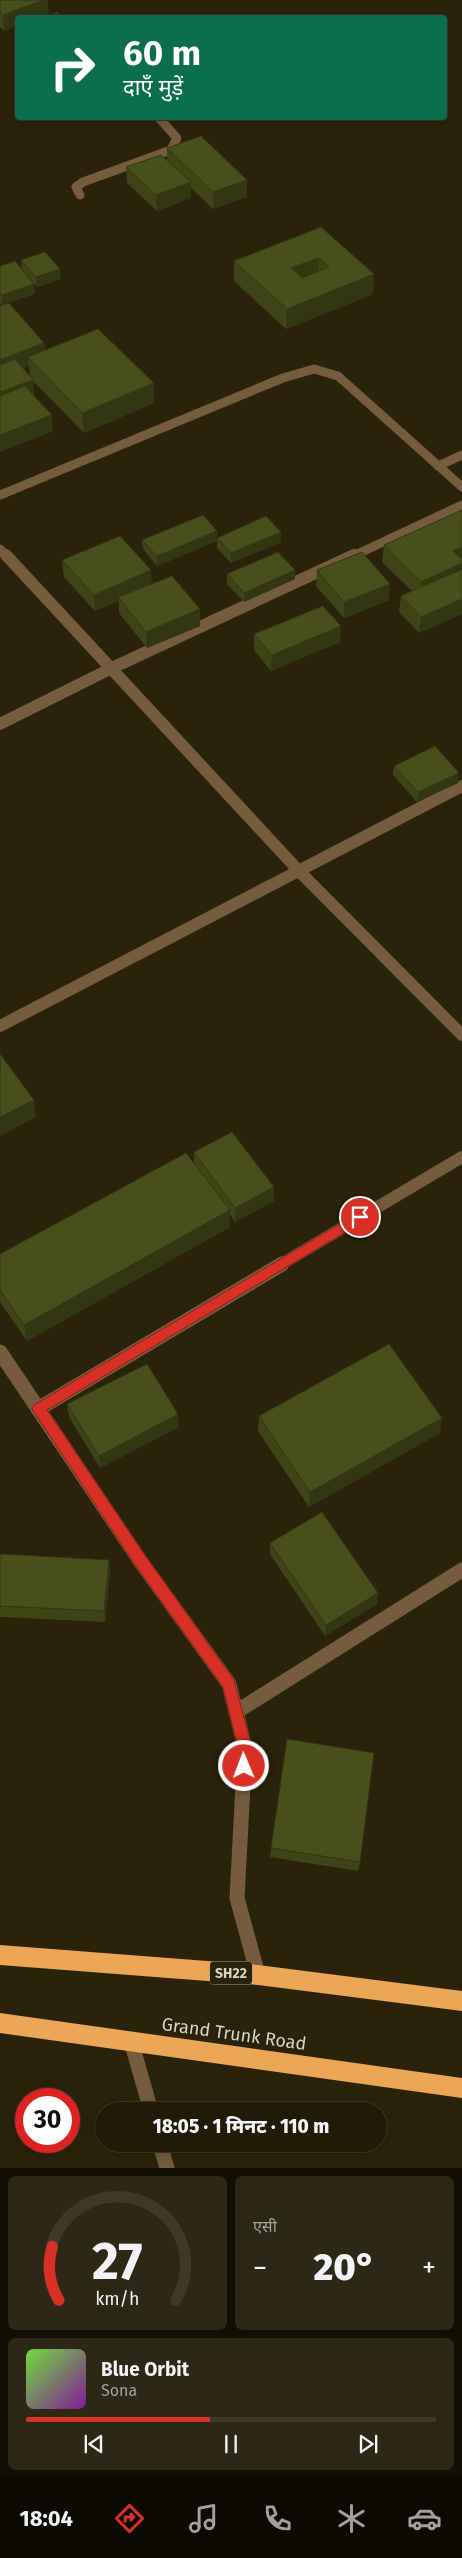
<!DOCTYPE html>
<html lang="hi">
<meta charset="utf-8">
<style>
body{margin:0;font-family:"Fira Sans","Noto Sans Devanagari",sans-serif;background:#2d2715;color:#f1f3f6;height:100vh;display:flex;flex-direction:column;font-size:19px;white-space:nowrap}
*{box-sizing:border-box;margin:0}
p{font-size:16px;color:#a2a19b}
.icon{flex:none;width:28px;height:28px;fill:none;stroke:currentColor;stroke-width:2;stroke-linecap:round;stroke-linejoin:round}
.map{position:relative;height:2168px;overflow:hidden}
.details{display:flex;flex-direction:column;gap:8px;padding:8px;background:#120e04;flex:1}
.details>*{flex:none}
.top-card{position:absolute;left:15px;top:15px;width:432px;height:105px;border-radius:5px;box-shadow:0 2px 12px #0003,0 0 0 1px #3d3828;background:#0b6e4f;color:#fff;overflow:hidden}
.speed{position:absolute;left:15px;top:2088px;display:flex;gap:10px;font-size:25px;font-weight:700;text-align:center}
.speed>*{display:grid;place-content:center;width:65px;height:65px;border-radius:50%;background:#201a07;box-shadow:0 2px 12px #0003,0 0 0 1px #3d3828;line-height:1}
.speed .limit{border:8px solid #d22;background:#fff;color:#111}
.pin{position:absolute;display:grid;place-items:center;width:42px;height:42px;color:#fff;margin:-21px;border:2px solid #fff;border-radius:50%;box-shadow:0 1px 5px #0007}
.me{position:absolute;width:55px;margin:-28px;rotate:359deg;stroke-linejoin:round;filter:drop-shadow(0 0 4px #0008)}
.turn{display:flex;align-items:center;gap:18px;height:105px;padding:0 25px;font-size:22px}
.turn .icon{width:65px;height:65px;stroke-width:2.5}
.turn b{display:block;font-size:35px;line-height:42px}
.big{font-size:38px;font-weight:800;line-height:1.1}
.details .tile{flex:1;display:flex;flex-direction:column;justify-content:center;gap:8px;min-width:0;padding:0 18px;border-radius:8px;background:#2d2715}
.details .dial{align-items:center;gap:0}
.dial svg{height:130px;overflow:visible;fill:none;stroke:#3d3828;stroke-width:7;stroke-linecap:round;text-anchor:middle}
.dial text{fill:#f1f3f6;stroke:none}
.song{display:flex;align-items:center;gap:15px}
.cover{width:60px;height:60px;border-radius:8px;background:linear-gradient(135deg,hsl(100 70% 55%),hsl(290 70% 35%))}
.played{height:5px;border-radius:2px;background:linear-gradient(90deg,#d93025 45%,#3d3828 45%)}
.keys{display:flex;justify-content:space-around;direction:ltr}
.heat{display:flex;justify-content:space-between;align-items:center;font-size:28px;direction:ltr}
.details .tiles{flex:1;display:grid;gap:8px;grid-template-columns:1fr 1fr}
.tile:last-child{grid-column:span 2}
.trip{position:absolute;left:95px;top:2102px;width:292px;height:50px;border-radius:25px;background:#201a07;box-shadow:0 2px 12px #0003,0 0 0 1px #3d3828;font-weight:800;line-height:50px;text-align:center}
.tab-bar{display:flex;height:80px;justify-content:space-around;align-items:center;background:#0d0a03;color:#a2a19b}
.tab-bar .icon{width:35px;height:35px}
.tab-bar .current{color:#d93025}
.tab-bar b{font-size:22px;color:#f1f3f6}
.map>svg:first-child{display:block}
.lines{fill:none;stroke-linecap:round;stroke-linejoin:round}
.minor-far2{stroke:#765b3d;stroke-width:9}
.minor-far1{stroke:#765b3d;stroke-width:12}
.minor{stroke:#765b3d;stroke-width:15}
.highway{fill:#eba755;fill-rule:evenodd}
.wall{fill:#3e4416;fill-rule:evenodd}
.shaded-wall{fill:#323712}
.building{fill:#484f1a;stroke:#323712;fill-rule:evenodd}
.route{fill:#d93025;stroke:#8d1f18}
.labels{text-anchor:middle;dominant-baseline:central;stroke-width:4;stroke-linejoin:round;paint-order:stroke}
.shield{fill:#2a2309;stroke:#a49f8d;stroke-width:1}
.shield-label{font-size:14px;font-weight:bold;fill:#d8d4c5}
.near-street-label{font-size:18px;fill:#d8d4c5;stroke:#2a2309}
</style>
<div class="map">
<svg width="462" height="2168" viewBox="0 0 462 2168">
<rect width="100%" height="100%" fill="#2a2309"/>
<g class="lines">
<g class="minor-far2">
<path d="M80,195L76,187L83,182L171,150L177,138L159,118"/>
<path d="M438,466L462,455"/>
<path d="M0,495L283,378L314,369L338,376L462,487"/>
<path d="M0,549L7,557"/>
<path d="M351,557L462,505"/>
</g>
<g class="minor-far1">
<path d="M6,555L298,870L462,1035"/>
<path d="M0,724L112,668L354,555"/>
<path d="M0,1026L462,786"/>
<path d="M280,1265L462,1157"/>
</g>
<g class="minor">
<path d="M0,1352L141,1562L229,1684L245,1748L237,1898L258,1975"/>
<path d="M38,1409L282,1264"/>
<path d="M236,1712L462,1570"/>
<path d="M131,2041L151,2111"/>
<path d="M160,2144L167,2168"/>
</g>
<g class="highway">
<path d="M0,1945L258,1965L462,1991V2011L258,1985L0,1965Z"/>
<path d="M0,2013L462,2078V2098L0,2033Z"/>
</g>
</g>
<g class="wall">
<path d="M0,0L49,15L62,18H18V38L15,36L14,27L4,31L0,27Z"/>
<path d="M167,148L247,180V197L213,209L191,188V198L157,211L127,183L126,167L167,160Z"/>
<path d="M321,227L373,294L286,329L234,281V261Z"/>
<path d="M21,260L61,279L37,287L22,270Z"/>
<path d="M0,266L34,284L35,294L3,304V305L44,343L45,350L154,383V403L84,433L33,381L34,396L53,431L0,452ZM29,366L30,376L23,368Z"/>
<path d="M462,510V614L419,633L399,612L401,596L412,591L382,562L384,545Z"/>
<path d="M217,538L281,542L231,563L217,548V541L157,566L143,549L142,540Z"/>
<path d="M62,560L152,584L200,626L147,648L119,613V601L95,611L64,577Z"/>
<path d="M295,570V579L244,602L227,584V574Z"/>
<path d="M317,570L389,600L344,618L316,586Z"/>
<path d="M254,634L340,642L271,671L254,650Z"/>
<path d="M394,766L458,783L417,802L393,775Z"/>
<path d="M194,1152L274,1201L235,1222L230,1215V1227L27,1341L0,1302V1254L194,1164Z"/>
<path d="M67,1404L179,1427L100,1468L69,1417Z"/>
<path d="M259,1416L440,1433L309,1507L258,1431Z"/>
<path d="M270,1543L377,1604L325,1636L270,1554Z"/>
<path d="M0,1554L109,1560L110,1572L105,1622L0,1617Z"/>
<path d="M271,1848L360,1862L358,1871L270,1857Z"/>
</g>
<g class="shaded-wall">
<path d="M44,0H48L49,15L42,18H18V26H14V27L4,31L3,15Z"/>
<path d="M247,180V197L213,209V192Z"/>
<path d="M191,182V198L157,211L156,195Z"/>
<path d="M319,258L318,278L291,288V268Z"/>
<path d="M60,269L61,279L37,287L36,277Z"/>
<path d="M374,274L373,294L286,329L287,309Z"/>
<path d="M34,284L35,294L3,304L4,311L0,313V303L2,302V295Z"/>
<path d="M44,343L46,360L28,357L29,366L0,377V360Z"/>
<path d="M33,380L34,396L0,409V392Z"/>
<path d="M154,383V403L84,433L82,413Z"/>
<path d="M52,415L53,431L0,452V435Z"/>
<path d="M217,531V541L157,566V556Z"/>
<path d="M281,532V542L231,563V553Z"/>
<path d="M462,547V562L453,551Z"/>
<path d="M462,563V579L420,598L421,582Z"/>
<path d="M151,570L152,587L118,597L119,601L95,611L94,595Z"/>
<path d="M295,570V579L244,602V593Z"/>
<path d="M390,584L389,600L344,618V602Z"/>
<path d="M462,599V614L419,633L421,617Z"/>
<path d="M200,609V626L147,648L146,632Z"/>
<path d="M341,626L340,642L271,671L272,655Z"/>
<path d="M459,773L458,783L417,802L418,792Z"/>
<path d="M34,1100L36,1117L0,1136V1117Z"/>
<path d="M274,1187V1201L235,1222V1208Z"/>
<path d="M230,1210V1227L27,1341L24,1325Z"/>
<path d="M178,1414L179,1427L100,1468L99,1456Z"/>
<path d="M442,1418L440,1433L309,1507L310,1492Z"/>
<path d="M109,1560L110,1572L105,1622L104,1611Z"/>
<path d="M378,1593L377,1604L325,1636L326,1625Z"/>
</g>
<g class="building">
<path d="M0,0H44L3,15L0,12Z"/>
<path d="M57,12L62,18H40Z"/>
<path d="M18,25V29L14,26Z"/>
<path d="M201,136L247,180L213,192L167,148Z"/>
<path d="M161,155L191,182L156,195L126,167Z"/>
<path d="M321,227L374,274L287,309L234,261ZM319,258L329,267L302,278L291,268Z"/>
<path d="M45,252L60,269L36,277L21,260Z"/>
<path d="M15,261L34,284L2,295L0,293V266Z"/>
<path d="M9,303L44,343L0,360V306Z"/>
<path d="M98,329L154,383L82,413L28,357Z"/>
<path d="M15,359L33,380L0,392V365Z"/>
<path d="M25,386L52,415L0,435V396Z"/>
<path d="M462,510V547L453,551L462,559V563L421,582L384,545Z"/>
<path d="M203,515L217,531L157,556L142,540Z"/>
<path d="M266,516L281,532L231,553L217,538Z"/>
<path d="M120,536L151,570L94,595L62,560Z"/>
<path d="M278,552L295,570L244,593L227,574Z"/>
<path d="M362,552L390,584L344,602L317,570Z"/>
<path d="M462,569V599L421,617L401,596Z"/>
<path d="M172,576L200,609L146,632L118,597Z"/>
<path d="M323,606L341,626L272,655L254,634Z"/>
<path d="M435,746L459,773L418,792L394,766Z"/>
<path d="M0,1054L34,1100L0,1117Z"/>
<path d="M232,1132L274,1187L235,1208L194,1152Z"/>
<path d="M186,1153L230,1210L24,1325L0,1290V1254Z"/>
<path d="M389,1344L442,1418L310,1492L259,1416Z"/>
<path d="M147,1364L178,1414L99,1456L67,1404Z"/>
<path d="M322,1512L378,1593L326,1625L270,1543Z"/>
<path d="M0,1554L109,1560L104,1611L0,1606Z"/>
<path d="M287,1739L374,1753L360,1862L271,1848Z"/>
</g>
<path class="route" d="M360,1212L366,1217L364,1221L47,1410L146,1557L234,1680L252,1748L249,1771L244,1773L239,1771L237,1766L238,1748L223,1687L136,1566L32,1409L34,1405Z"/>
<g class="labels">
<rect class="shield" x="210" y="1961.5" width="42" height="23" rx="4"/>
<g class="shield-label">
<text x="231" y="1973">SH22</text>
</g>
<g class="near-street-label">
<text transform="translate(234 2034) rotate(8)">Grand Trunk Road</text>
</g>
</g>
</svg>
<div class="speed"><div class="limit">30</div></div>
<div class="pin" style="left:360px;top:1217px;background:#d93025"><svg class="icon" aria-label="arrive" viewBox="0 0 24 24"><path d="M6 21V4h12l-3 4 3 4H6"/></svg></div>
<svg class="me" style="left:244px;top:1766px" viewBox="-20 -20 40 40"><circle r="17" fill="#d93025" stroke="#fff" stroke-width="3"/><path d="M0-11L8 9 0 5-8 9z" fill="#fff"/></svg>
<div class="trip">18:05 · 1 मिनट · 110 m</div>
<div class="top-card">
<div class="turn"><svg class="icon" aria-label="right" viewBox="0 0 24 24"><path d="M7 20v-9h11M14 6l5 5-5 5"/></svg><div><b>60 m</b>दाएँ मुड़ें</div></div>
</div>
</div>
<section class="details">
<div class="tiles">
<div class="tile dial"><svg viewBox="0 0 100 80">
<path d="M14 69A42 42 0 1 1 86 69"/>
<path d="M14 69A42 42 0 0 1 10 36" stroke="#d93025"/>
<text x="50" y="56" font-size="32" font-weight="700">27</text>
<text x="50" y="72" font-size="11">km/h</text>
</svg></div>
<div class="tile"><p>एसी</p>
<div class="heat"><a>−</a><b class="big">20°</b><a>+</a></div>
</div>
<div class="tile">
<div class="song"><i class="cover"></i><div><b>Blue Orbit</b><p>Sona</p></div></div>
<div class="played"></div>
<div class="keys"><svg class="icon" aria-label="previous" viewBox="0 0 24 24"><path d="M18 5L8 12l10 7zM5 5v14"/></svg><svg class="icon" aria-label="pause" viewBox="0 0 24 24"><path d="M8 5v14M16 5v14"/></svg><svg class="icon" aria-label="next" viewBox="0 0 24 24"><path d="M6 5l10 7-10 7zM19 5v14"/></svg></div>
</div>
</div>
</section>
<nav class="tab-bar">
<b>18:04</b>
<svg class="icon current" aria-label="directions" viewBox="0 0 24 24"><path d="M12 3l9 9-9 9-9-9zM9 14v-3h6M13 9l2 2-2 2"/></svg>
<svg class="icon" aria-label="music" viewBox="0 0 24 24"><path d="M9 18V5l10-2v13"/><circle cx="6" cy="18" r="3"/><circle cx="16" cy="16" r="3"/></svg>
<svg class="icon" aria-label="phone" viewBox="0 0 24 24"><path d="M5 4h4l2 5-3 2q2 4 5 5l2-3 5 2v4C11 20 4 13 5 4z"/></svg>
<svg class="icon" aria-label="climate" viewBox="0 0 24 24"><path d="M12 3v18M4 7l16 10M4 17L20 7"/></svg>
<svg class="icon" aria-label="car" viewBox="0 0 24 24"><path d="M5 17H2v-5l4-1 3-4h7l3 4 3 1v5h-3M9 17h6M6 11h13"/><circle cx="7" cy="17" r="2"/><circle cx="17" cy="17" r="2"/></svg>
</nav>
